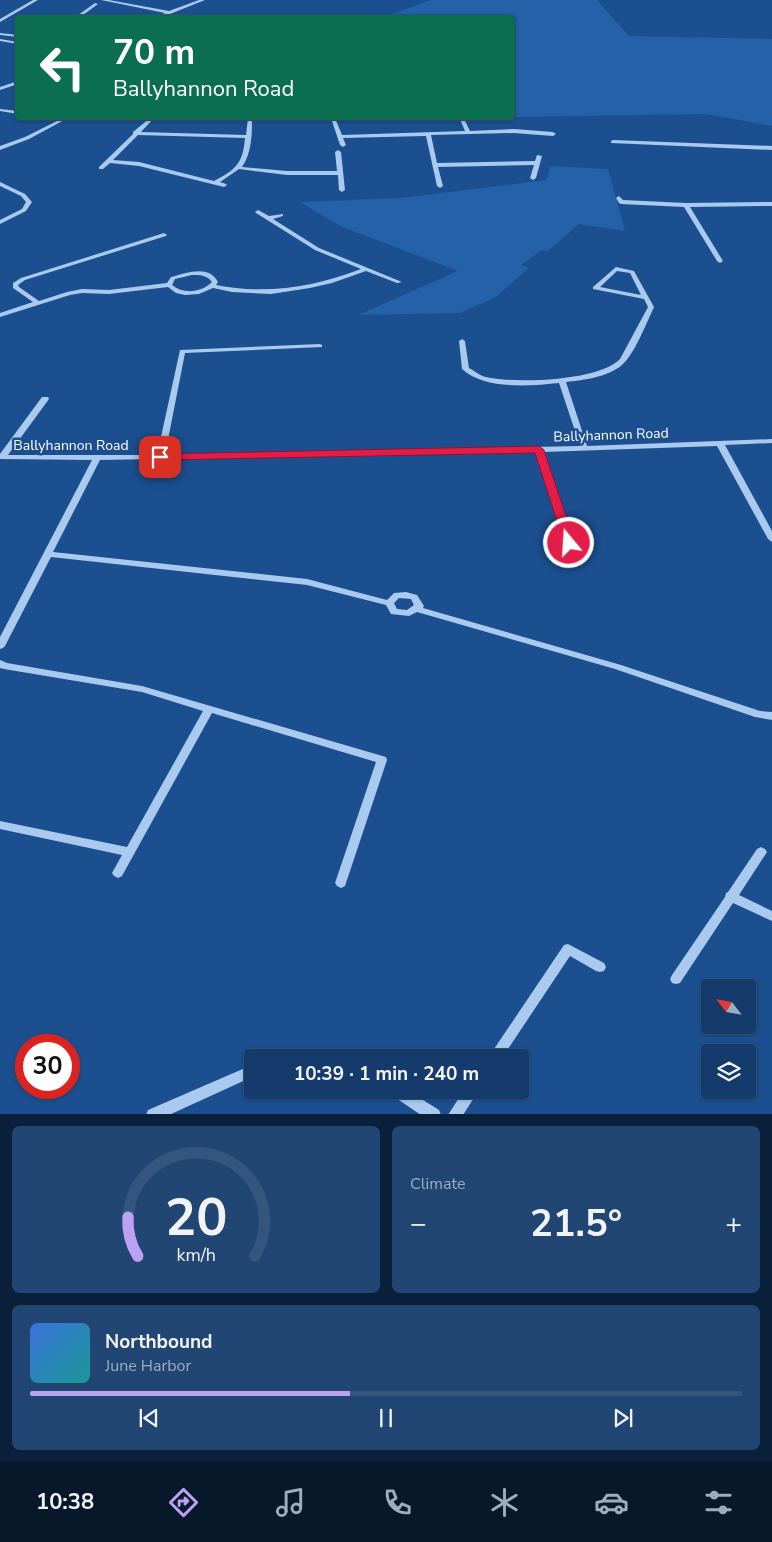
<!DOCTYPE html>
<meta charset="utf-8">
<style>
body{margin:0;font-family:"Nunito Sans",sans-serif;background:#214673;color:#f1f3f6;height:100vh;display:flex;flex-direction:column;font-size:19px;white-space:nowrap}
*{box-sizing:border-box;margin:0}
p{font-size:16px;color:#9dadc1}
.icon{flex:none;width:28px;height:28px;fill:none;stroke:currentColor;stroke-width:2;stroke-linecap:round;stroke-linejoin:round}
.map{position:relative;height:1114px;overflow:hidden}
.drawer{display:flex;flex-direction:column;gap:12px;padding:12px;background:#0b203b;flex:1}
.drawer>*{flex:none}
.top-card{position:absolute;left:15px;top:15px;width:500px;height:105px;border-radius:5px;box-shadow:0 1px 4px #0004,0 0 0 1px #33557e;background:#0b6e4f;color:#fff;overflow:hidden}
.needle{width:32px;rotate:301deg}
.buttons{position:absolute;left:701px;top:979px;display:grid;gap:10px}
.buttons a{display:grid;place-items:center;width:55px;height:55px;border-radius:5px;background:#143b6b;box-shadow:0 1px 4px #0004,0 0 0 1px #33557e;font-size:25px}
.speed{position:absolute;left:15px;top:1034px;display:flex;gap:10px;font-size:25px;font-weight:700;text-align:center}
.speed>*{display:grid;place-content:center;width:65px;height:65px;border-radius:50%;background:#143b6b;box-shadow:0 1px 4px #0004,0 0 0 1px #33557e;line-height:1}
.speed .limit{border:8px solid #d22;background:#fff;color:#111}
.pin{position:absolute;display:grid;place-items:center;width:42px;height:42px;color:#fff;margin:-21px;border-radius:10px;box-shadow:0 2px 8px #0006}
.me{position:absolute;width:55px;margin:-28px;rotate:342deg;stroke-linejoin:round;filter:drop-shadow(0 0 4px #0008)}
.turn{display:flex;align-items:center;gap:18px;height:105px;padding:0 15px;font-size:22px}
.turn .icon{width:65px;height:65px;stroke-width:2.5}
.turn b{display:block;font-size:35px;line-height:42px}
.big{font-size:38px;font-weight:700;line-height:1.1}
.drawer .widget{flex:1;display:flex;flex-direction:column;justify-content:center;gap:8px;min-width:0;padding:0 18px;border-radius:8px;background:#214673}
.drawer .dial{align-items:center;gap:0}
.dial svg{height:130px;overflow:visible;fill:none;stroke:#33557e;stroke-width:7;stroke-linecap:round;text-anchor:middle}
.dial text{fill:#f1f3f6;stroke:none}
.song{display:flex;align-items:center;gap:15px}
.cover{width:60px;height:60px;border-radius:8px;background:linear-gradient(135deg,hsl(220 70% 55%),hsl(180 70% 35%))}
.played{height:5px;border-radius:2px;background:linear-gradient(90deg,#bca0f2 45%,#33557e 45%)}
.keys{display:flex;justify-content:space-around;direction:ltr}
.heat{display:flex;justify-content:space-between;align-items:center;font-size:28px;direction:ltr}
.drawer .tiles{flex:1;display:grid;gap:12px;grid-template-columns:1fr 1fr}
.widget:last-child{grid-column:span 2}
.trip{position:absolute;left:244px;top:1049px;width:285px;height:50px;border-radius:5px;background:#143b6b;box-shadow:0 1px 4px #0004,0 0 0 1px #33557e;font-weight:700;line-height:50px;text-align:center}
.tab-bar{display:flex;height:80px;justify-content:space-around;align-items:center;background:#08182b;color:#9dadc1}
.tab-bar .icon{width:35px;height:35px}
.tab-bar .current{color:#bca0f2}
.tab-bar b{font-size:22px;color:#f1f3f6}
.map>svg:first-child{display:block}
.green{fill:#2461a8}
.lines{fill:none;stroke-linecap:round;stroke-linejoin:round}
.minor{fill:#a9c9ee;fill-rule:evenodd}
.route{fill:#e11d48;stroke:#92132f}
.labels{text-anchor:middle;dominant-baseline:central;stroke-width:5;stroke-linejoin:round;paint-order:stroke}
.street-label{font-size:14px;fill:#fff;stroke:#1b4f8f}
</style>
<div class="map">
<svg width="772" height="1115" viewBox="0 0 772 1115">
<rect width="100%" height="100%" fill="#1b4f8f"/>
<g class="green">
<path d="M431,0H597L629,36L772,39V126L706,114L513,117L512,18L384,17Z"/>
<path d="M551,166L608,169L625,231L579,224L548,251L542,250L521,265L529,268L496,297L460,313L358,315L458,271L340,226L300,202L401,198L546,180Z"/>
</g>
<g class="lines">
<g class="minor">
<path d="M33,0H38L0,22V19Z"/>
<path d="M101,0H109L169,11L199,0H205L160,18H153L165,13Z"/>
<path d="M95,3L98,4L79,18H74Z"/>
<path d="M0,33L18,35V37L0,35Z"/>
<path d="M0,39L18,42V44L0,41Z"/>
<path d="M18,81V84L0,90V87Z"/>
<path d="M0,109L18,111V114L0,111Z"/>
<path d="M63,118H68L29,139L0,150V146L25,137Z"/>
<path d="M150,118H154L141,132L246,135L248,118H252C252,133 252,153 242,167L287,171H337L335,152L338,150L341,152L345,190L342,192L339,190L338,175H287L239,169L220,182L226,184L227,185L224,187L139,166L110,163L103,169H99V167L133,134V132ZM138,135L245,138C243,164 235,170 214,181L139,162L113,160Z"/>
<path d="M331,118H335L342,135L465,131L460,119L462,118L464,119L470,131L514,129L553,132L556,134L553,136L514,133L431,135L437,163L535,161L537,155L542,156L536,178L533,180L530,178L534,165L438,167L443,186L440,188L437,186L426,136L343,138L346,145L343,147L340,145Z"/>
<path d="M613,140L772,146V150L611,143V141Z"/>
<path d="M0,182L25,194L32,202L26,211L0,224V220L22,209L26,202L21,196L0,186Z"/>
<path d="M619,196L623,200L686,203L772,202V206L690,207L723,261L720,263L717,261L684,207L621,204L619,203L616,198Z"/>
<path d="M258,210L269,216L283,214V216L273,219L319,248L402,282L397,283L366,271L332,283L310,288L271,294L232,292L213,288L199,294L185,295L176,293L168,287L109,294L82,293L70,295L0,317V313L33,302L13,288V283L21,278L164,233L167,235L166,236L25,280L18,285L19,287L39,301L67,292L82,289L109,290L167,283L171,277C186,273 209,264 218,282L216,285C266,295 314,287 361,269L315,250L256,213L255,212ZM192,275C200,275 207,275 212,282C202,292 184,295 172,285L175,279Z"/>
<path d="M616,267L634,271L654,307C647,322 634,355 622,365C608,377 584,380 566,382L587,446L772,439V443L725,445L772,531V542L768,539L717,446L544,452L580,562L576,565L572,562L536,452L100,460L53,552L307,579L387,600L394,593L406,592L417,595L424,606L423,608L621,665L760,711L772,712V720L755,717L615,669L417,612L409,616L391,614L386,605L307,585L51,557L5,646L3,648L0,649V637L92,460L0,459V454L42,397H48L49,399L8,455H157L180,350L320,344L322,345V347L185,353L165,455L580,446L559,383C530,386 485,390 462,369L459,341L462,339L465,341L469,368C475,371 480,376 486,377C515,384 599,381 620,359L648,307L644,299L593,289V287ZM617,271L630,273L641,295L600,287ZM399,598L411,599L414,605L407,610L397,609L394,603Z"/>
<path d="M0,660L7,663L142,686L386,757L387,760L345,886L341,888L337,886L335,883L376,762L212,713L122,876L118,878L114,876L112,873L122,855L0,829V821L127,847L203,711L142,692L4,669L0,668Z"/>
<path d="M761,847L765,849L767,852L739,895L772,911V921L733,903L680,983L676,984L672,983L670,979L672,975L725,897L726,893L728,892L757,849Z"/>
<path d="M568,944L604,963L606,967L604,971L600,972L596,971L570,956L502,1058H488L564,945Z"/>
<path d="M252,1065V1077L169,1115H146L148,1110Z"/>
<path d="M388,1090H407L439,1110L441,1115H421L390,1094Z"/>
<path d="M464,1090H479L463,1115H448Z"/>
</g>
</g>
<path class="route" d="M539,446L544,450L575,543L573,546H565L564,543L535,453L160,460L155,457L160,454Z"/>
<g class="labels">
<g class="street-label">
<text transform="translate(611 435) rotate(-2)">Ballyhannon Road</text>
<text x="71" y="445">Ballyhannon Road</text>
</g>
</g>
</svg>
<div class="buttons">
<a><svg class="needle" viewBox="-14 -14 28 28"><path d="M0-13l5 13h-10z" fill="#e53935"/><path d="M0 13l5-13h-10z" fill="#9dadc1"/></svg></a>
<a><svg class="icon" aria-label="layers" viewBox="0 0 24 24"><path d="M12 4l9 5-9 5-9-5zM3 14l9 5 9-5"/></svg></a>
</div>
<div class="speed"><div class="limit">30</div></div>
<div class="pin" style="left:160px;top:457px;background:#d93025"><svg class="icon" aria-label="arrive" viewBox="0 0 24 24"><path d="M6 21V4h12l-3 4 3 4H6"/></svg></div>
<svg class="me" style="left:569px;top:543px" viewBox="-20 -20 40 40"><circle r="17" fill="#e11d48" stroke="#fff" stroke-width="3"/><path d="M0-11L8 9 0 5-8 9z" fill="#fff"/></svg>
<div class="trip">10:39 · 1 min · 240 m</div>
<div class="top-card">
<div class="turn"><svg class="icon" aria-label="left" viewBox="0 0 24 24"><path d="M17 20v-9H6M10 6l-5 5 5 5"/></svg><div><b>70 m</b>Ballyhannon Road</div></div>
</div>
</div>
<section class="drawer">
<div class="tiles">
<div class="widget dial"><svg viewBox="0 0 100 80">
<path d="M14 69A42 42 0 1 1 86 69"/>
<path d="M14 69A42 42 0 0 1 8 45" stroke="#bca0f2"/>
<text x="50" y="56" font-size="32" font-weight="700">20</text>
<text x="50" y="72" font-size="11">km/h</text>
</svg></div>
<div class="widget"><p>Climate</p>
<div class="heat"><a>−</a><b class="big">21.5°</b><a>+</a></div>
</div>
<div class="widget">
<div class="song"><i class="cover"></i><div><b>Northbound</b><p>June Harbor</p></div></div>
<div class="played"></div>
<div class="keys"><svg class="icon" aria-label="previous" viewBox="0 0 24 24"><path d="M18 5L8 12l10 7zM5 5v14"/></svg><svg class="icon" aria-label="pause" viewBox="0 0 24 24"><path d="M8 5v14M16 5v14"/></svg><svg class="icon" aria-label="next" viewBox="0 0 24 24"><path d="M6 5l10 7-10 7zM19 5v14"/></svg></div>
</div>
</div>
</section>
<nav class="tab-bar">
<b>10:38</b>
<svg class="icon current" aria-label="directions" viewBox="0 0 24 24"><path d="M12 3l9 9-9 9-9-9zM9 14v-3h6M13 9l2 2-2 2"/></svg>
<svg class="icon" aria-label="music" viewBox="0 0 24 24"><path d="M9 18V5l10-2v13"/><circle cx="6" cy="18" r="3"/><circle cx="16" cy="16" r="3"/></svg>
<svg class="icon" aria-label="phone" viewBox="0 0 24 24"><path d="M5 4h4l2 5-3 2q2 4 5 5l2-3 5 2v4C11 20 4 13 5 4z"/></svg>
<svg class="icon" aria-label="climate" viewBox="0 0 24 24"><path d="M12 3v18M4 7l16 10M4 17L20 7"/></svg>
<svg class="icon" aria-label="car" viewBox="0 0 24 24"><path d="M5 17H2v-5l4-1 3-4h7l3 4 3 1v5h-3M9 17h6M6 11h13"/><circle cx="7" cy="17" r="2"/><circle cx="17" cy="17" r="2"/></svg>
<svg class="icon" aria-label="filters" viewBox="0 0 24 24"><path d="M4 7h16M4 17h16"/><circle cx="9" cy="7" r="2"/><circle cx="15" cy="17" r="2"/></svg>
</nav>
